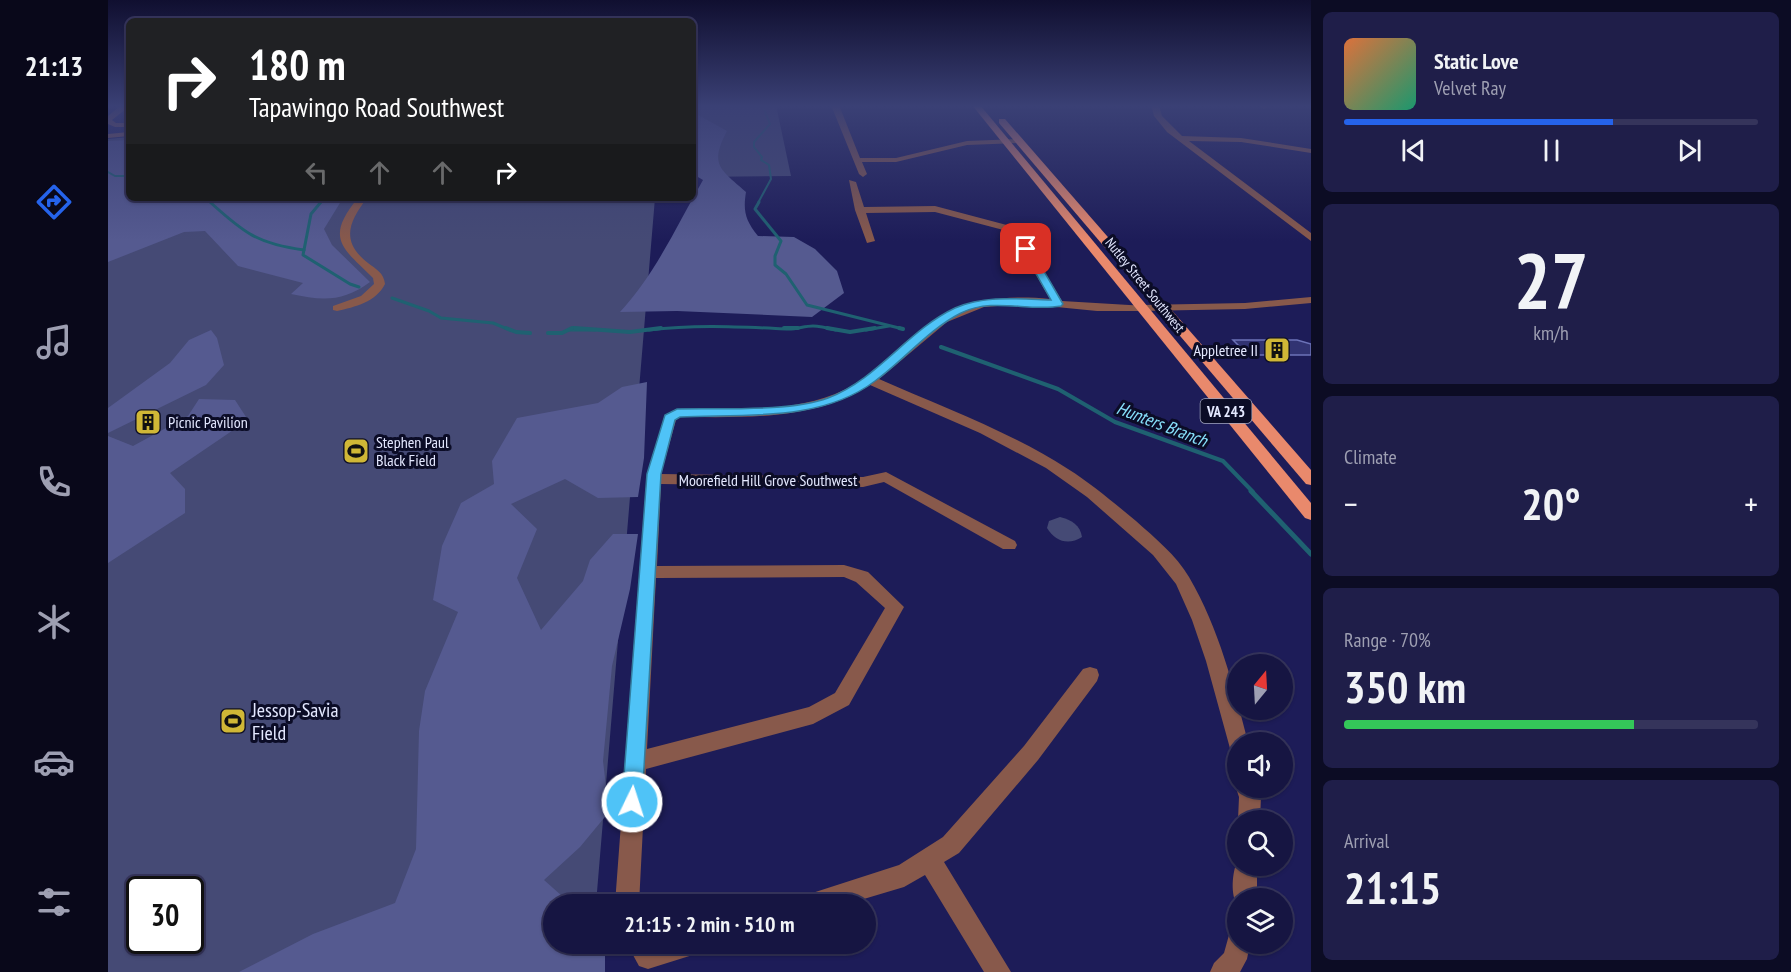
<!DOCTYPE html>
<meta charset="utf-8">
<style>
body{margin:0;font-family:"PT Sans Narrow",sans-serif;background:#1f1e49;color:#f1f3f6;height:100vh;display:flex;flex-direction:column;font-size:22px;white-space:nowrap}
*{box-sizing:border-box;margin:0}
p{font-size:20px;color:#9e9fb2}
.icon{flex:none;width:33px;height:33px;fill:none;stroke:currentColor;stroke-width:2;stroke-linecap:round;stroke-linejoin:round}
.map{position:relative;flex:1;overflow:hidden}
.details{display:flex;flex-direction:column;gap:12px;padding:12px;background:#0c0c24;width:480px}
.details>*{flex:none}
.hud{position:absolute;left:18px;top:18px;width:570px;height:183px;border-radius:9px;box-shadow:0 2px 4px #0004,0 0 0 2px #35345b;background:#202124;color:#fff;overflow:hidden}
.needle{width:39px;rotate:18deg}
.controls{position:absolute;left:1119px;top:654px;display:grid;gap:12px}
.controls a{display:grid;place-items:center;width:66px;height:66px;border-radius:50%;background:#161542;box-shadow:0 2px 4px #0004,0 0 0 2px #35345b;font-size:30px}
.speed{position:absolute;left:18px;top:876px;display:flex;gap:12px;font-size:30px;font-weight:700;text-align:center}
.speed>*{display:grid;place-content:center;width:78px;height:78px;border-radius:50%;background:#161542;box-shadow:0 2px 4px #0004,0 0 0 2px #35345b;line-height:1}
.speed .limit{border:3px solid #111;border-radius:9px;background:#fff;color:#111}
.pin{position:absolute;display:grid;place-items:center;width:51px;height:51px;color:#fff;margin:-26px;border-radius:12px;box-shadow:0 3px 9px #0006}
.me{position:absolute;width:66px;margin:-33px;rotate:4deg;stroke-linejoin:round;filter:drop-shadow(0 0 4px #0008)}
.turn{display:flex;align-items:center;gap:21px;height:126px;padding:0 24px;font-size:27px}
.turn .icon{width:78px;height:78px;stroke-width:2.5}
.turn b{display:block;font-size:42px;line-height:51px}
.lanes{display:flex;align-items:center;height:57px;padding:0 24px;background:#0003;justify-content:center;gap:30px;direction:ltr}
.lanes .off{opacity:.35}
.big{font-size:45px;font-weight:800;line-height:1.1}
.details .tile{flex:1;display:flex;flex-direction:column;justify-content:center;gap:9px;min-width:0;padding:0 21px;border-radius:9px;background:#1f1e49}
.details .dial{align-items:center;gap:0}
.dial b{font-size:78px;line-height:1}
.song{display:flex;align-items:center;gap:18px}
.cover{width:72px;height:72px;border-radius:9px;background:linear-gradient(135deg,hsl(20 70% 55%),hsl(160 70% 35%))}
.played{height:6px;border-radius:3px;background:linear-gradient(90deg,#2563eb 65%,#35345b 65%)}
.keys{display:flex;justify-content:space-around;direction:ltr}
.heat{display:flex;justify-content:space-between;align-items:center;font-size:33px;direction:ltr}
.charge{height:9px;border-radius:4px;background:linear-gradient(90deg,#34c759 70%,#35345b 0)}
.trip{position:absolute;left:435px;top:894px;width:333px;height:60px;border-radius:30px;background:#161542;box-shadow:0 2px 4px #0004,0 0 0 2px #35345b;font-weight:800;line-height:60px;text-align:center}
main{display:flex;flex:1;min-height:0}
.tab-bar{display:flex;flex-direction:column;width:108px;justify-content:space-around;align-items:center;background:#09081a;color:#9e9fb2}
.tab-bar .icon{width:42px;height:42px}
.tab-bar .active{color:#2563eb}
.tab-bar b{font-size:27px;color:#f1f3f6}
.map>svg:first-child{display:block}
.green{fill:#454a75;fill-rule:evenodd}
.forest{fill:#555a90}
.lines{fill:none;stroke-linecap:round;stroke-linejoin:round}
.stream-far3{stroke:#1f6171;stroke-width:2}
.stream-far2{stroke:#1f6171;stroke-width:3}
.stream-far1{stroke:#1f6171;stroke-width:4}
.stream{stroke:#1f6171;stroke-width:5}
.building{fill:#313372;stroke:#6c73b8;stroke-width:1.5}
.minor{fill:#88594b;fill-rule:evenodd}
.tertiary{fill:#88594b;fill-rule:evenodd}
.primary{fill:#e9896c;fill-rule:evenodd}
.route{fill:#4fc3f7;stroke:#337fa1;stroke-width:1.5}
.labels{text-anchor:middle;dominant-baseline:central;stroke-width:6;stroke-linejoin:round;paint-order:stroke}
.far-street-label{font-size:14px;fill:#e4e8ff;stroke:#0b0c26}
.shield{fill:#0b0c26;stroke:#a3a6be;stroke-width:1.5}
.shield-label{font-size:15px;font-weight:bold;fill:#e4e8ff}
.poi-label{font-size:16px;fill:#e4e8ff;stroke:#0b0c26;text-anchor:start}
.street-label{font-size:16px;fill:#e4e8ff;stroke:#0b0c26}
.water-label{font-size:18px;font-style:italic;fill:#87e1fb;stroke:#0b0c26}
.near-poi-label{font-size:20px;fill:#e4e8ff;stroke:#0b0c26;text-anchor:start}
</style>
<main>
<nav class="tab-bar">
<b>21:13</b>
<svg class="icon active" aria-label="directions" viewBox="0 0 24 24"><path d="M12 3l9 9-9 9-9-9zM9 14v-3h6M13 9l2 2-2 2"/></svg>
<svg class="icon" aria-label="music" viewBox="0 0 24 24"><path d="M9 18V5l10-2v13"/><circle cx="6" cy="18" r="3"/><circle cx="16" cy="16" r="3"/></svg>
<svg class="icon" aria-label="phone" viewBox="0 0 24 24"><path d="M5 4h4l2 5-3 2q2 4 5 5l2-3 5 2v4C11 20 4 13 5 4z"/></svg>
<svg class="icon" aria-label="climate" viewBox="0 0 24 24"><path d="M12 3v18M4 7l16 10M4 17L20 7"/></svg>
<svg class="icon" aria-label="car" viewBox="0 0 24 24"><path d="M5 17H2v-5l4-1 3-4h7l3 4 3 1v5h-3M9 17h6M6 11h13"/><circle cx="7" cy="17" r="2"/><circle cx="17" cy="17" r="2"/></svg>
<svg class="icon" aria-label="filters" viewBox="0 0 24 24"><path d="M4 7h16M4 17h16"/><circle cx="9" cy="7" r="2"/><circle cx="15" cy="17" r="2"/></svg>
</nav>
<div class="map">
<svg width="1203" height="972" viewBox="0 0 1203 972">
<rect width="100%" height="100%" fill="#1d1c58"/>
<g class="green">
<path d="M585,105H668L683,176L585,177Z"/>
<path d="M21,137V198H547L488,904H446V944L482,972H0V139ZM32,890H82V940H32Z"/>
<path d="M952,517C964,520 972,525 974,537C960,546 947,541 939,528L941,521Z"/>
</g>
<g class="forest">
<path d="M585,112L619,131C601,165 612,169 638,192C635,211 637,220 650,236L686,237L707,249L729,271L736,293L704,317L569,311L512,312C548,273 569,225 595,180L585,174Z"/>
<path d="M21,140V198H235L216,229L224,245L262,282C235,302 215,301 183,294L195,283L130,266L97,231L76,232L0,262V141Z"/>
<path d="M103,330L109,338L116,365L98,385L0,433V408L62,363L81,340Z"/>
<path d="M539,382L536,458L530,497L490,498L457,479L403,504L429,529L409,578L433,630L475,581L482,560L505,534H530L522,589L504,666L495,761L501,812L472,847L436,880L463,904H446V944H497V972H131L205,934L287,903L308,849L311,731L317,691L350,612L325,600L334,546L353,503L386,484L384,461L409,418L490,403L514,387Z"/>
<path d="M91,399L127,400L140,420L62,473L77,489V513L0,563V436L25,446L80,416Z"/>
</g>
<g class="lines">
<g class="stream-far3">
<path d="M0,172L7,176H21"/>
<path d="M98,198L104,203"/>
<path d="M212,203L216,198"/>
<path d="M650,203L663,179L661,165L653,160L654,157L646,147V142L662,124L656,109L659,105"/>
</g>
<g class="stream-far2">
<path d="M102,202C136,233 150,244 196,250"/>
<path d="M213,202L203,214L195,255L242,284L251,287"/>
<path d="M651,202L647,209L673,241L667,256V265L678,274L699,305L795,329"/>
<path d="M284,298L321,311L333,318L385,323L402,330"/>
<path d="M461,330H487"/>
<path d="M541,330C588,324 635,327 681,329C689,329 697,326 705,326C712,326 720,328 728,330"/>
<path d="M758,330L781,326"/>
</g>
<g class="stream-far1">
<path d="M398,328L408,332L422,333"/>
<path d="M466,328L522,332L553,328"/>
<path d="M676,328H690"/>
<path d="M719,328L742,332L767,328"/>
<path d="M791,328L795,329"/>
<path d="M440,333H454L464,328"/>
<path d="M833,347L950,389L1007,422L1115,461L1145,492"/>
</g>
<path class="stream" d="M1143,491L1203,554"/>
</g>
<path class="building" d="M1125,340H1189L1203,344V355H1140Z"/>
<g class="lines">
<g class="minor">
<path d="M723,105H731L752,158H788L859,141L911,139L915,141L911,143L859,145L788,162H754L759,174L755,177L751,174Z"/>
<path d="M1043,105H1051L1054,116L1074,136L1133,138L1203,149V153L1133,142L1081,141L1203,233V241L1059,132L1046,116Z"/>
<path d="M1149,105H1158L1160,107L1156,109Z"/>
<path d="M12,106L19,108L4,120L8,123H21V127H7L0,124V116Z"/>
<path d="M741,180L748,182L756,207L827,206L910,228L954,301L1038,306V310L1034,311H989L918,304L876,307L839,322L771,379C834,407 901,431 960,469C984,484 1006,503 1028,521C1047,538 1068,555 1081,577C1111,628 1126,688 1140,742H1130V754L1123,752L1098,661L1084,620L1068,584L1045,555L979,497L938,468L872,433L762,385C706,421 637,417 572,417L568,420L553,474L755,477L778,472L907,541L909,545L907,549H895L776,482L755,487L553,484L549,566L736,565L760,572L796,607L741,705L705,724L538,769L531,904H507L539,474L557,415L569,409C624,409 685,414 736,390C757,380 774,363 791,348C839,305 878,293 942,299L903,232L827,212L758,213L767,241L759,243L747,210ZM736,577L748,582L777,608L727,693L701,707L539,749L548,578Z"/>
<path d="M250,198H259C241,222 232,241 260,263C268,269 276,273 277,284C268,302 247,307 229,311L225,310V306L253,296L266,284L265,278C235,248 216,239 250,198Z"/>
<path d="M982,667L989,669L991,675L989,681L930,760L851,853L836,862L903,972H876L817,875L796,887L739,904H691L695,896L791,865L835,837L916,746L975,669Z"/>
<path d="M1130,785V788H1149L1153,797L1152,820H1130L1131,797L1128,788Z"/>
<path d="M1130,859V866H1149V898H1130V907C1122,895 1124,872 1130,859Z"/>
<path d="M1130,932V944H1142L1139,959L1132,972H1102L1106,963L1116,953L1121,935Z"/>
<path d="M519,944H594L591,953L540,969L531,966Z"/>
</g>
<g class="tertiary">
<path d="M21,132V136L0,138V134Z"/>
<path d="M1203,297V303L1137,309L1034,311L1028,308L1034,305L1137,303Z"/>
</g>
<g class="primary">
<path d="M864,105H872L1203,503V520L1197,518Z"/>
<path d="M891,119H897L1203,470V485L1198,484L891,123Z"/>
</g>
</g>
<linearGradient id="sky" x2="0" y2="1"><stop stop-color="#100f30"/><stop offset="0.44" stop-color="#3a4075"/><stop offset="1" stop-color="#3a4075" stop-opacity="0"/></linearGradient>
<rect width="1203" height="241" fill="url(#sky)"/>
<path class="route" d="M915,247L923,249L955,304L953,306C920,312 886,297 853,313C821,329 796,360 767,381C713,422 637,414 572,417L567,420L553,474L534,802L531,809L524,812L517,809L514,802L539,474L557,415L569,409C611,408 683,412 720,398C770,379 800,330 847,308C877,295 912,299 943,300L914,249Z"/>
<defs>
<g id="building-square" transform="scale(1.35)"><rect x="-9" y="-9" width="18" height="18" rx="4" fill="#d0b736" stroke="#0b0c26"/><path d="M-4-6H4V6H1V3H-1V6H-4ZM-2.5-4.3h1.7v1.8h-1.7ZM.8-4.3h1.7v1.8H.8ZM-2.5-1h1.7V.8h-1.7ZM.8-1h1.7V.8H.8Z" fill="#111"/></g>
<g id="stadium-square" transform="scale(1.35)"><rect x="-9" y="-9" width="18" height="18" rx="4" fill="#d0b736" stroke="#0b0c26"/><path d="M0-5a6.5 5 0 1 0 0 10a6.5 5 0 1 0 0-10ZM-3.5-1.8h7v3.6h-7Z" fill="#111"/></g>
</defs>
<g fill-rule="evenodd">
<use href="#building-square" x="1169" y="350"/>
<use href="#building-square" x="40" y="422"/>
<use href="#stadium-square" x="248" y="451"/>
<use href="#stadium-square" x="125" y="721"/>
</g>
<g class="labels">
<g class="far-street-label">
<text transform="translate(1037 285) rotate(51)">Nutley Street Southwest</text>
</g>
<rect class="shield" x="1092.5" y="399" width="51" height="24" rx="4.5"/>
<g class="shield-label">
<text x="1118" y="411">VA 243</text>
</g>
<g class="poi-label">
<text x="1150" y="350" text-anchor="end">Appletree II</text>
<text x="60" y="422">Picnic Pavilion</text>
<text x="268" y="442">Stephen Paul<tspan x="268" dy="18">Black Field</tspan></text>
</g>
<g class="street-label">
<text x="660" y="480">Moorefield Hill Grove Southwest</text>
</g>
<g class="water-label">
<text transform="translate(1054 424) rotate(21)">Hunters Branch</text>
</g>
<g class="near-poi-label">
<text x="144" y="710">Jessop-Savia<tspan x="144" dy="23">Field</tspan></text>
</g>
</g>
</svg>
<div class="controls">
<a><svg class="needle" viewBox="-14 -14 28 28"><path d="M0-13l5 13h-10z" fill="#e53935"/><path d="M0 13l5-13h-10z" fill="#9e9fb2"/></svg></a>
<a><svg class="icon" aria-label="sound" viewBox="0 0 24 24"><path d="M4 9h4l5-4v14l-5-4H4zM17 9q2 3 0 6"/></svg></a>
<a><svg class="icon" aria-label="search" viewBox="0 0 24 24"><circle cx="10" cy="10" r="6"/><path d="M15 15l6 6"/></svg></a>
<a><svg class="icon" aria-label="layers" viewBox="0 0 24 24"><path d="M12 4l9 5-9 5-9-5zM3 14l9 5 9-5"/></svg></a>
</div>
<div class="speed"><div class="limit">30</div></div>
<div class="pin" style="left:918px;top:249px;background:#d93025"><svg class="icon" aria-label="arrive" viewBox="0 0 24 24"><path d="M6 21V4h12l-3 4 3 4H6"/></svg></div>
<svg class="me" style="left:524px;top:802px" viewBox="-20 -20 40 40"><circle r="17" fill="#4fc3f7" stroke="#fff" stroke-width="3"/><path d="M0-11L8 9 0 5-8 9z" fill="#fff"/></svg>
<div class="trip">21:15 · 2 min · 510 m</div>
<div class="hud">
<div class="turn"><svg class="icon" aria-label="right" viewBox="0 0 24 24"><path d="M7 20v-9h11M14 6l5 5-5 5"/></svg><div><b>180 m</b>Tapawingo Road Southwest</div></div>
<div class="lanes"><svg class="icon off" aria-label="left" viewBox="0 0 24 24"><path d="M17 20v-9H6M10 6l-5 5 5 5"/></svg><svg class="icon off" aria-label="ahead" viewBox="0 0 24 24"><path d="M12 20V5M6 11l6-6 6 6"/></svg><svg class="icon off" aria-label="ahead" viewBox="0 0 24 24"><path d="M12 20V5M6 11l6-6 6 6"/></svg><svg class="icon" aria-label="right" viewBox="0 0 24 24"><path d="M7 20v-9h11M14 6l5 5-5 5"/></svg></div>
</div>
</div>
<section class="details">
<div class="tile">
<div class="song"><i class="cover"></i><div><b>Static Love</b><p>Velvet Ray</p></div></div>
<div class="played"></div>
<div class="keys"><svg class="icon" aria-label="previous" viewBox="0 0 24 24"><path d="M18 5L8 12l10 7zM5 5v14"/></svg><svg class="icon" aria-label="pause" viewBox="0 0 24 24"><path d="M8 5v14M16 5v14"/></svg><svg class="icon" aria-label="next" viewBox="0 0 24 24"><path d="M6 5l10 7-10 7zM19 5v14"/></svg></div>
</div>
<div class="tile dial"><b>27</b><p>km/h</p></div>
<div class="tile"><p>Climate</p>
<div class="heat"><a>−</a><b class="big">20°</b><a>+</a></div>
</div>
<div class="tile"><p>Range · 70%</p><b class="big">350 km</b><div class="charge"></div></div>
<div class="tile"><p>Arrival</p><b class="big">21:15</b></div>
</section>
</main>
